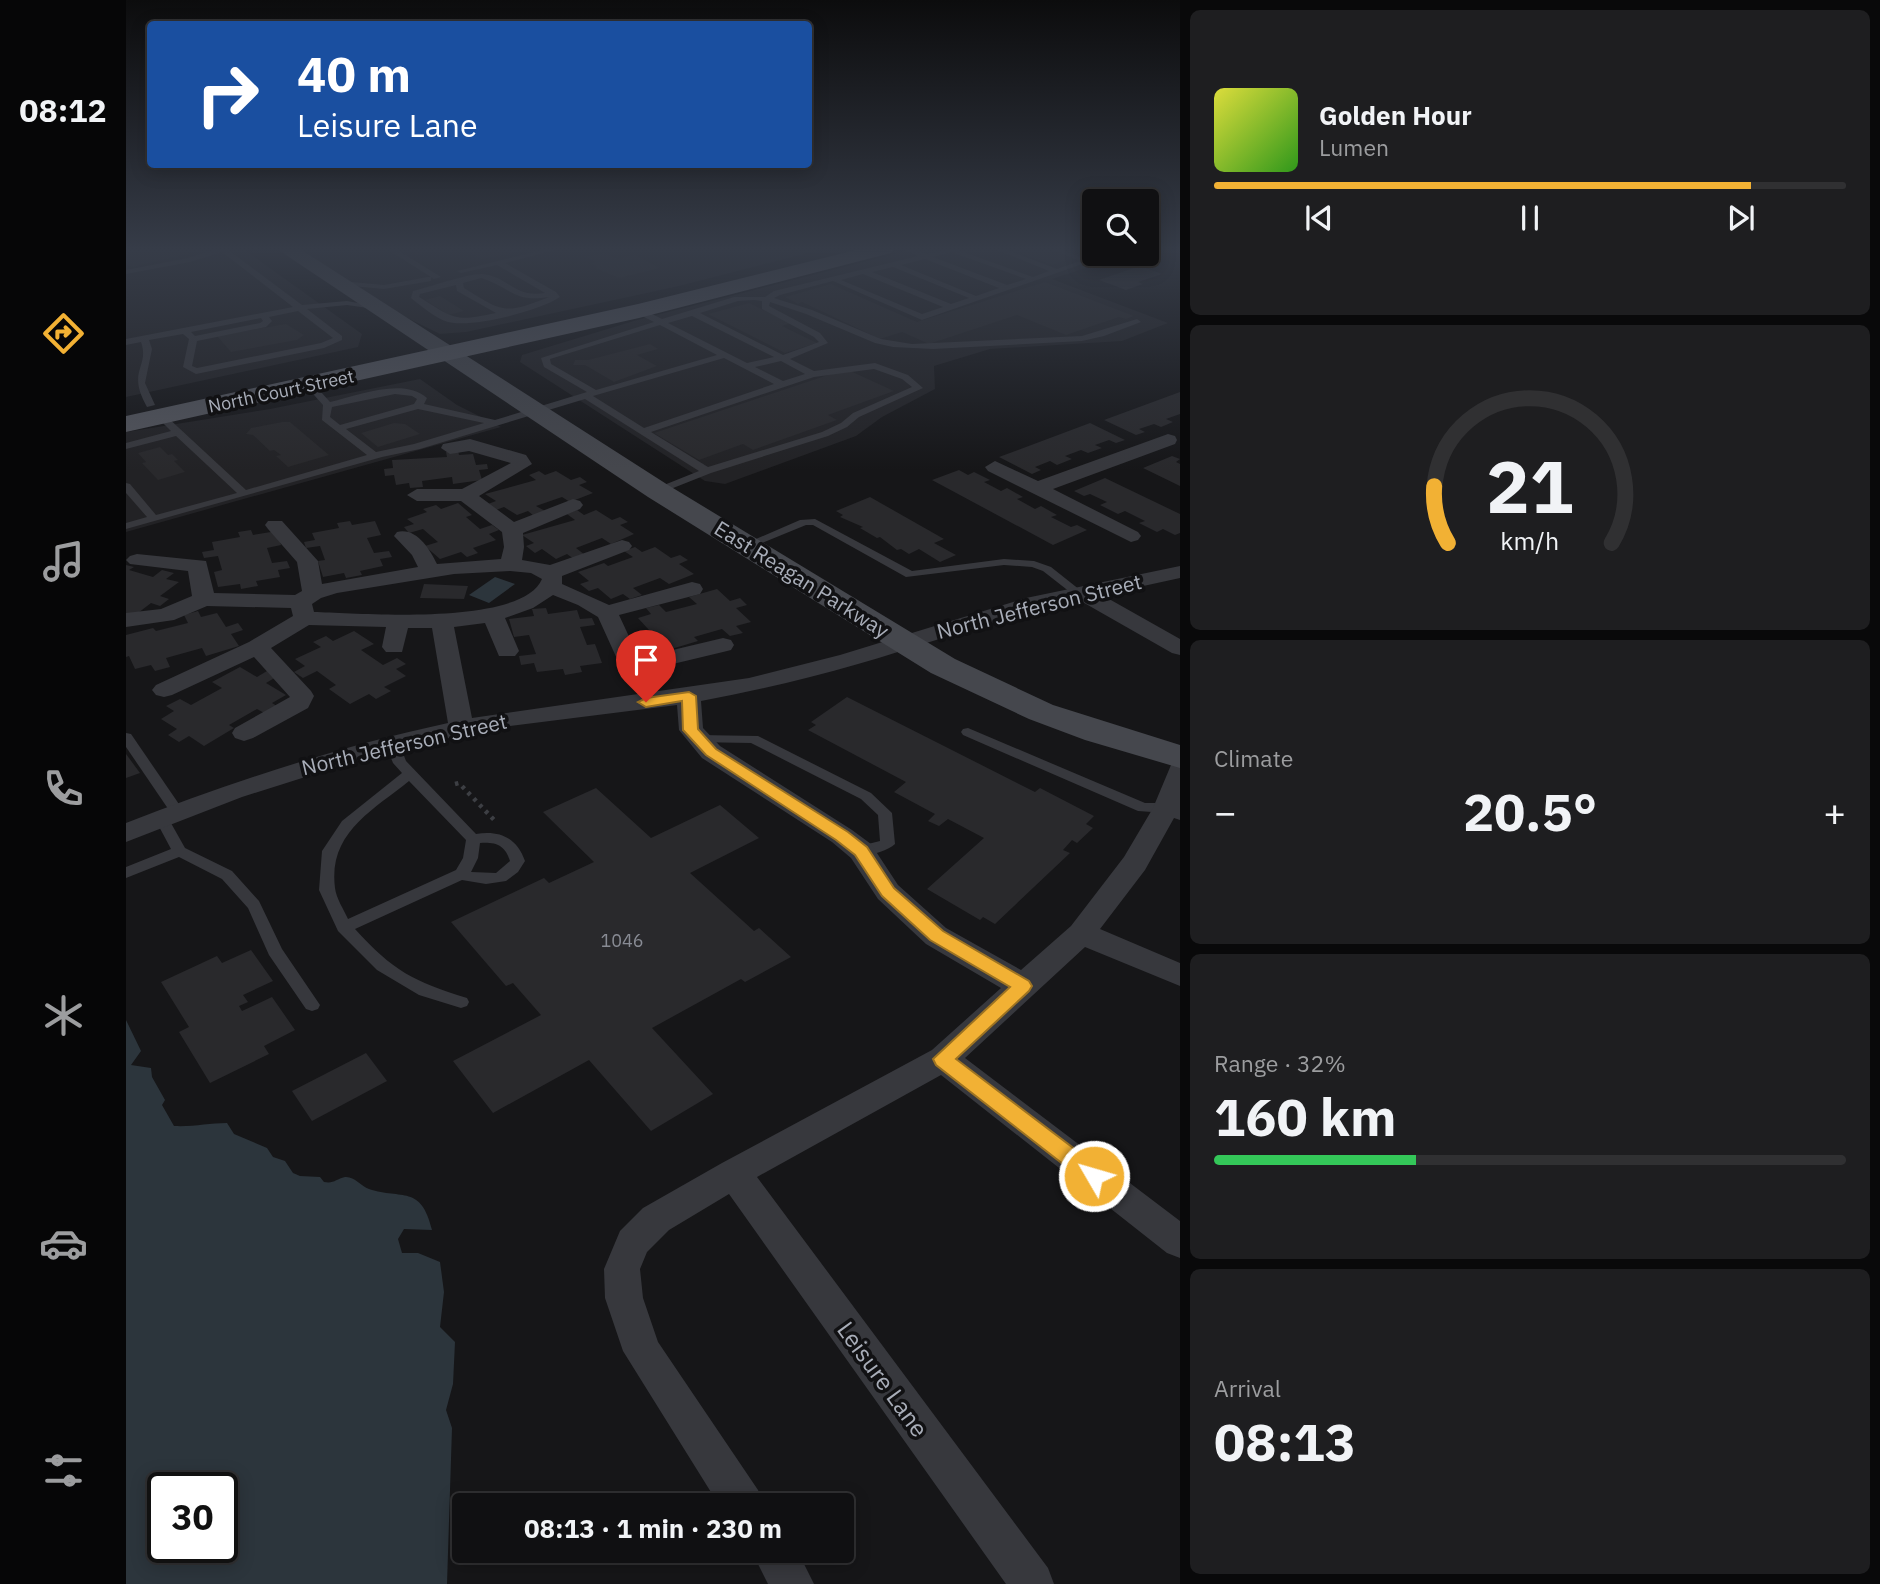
<!DOCTYPE html>
<meta charset="utf-8">
<style>
body{margin:0;font-family:"IBM Plex Sans",sans-serif;background:#1e1e20;color:#f1f3f6;height:100vh;display:flex;flex-direction:column;font-size:26px;white-space:nowrap}
*{box-sizing:border-box;margin:0}
p{font-size:23px;color:#9c9d9f}
.icon{flex:none;width:38px;height:38px;fill:none;stroke:currentColor;stroke-width:2;stroke-linecap:round;stroke-linejoin:round}
.map{position:relative;flex:1;overflow:hidden}
.sheet{display:flex;flex-direction:column;gap:10px;padding:10px;background:#09090a;width:700px}
.sheet>*{flex:none}
.guide{position:absolute;left:21px;top:21px;width:665px;height:147px;border-radius:7px;box-shadow:0 4px 18px #0003,0 0 0 2px #303032;background:#1a4fa0;color:#fff;overflow:hidden}
.controls{position:absolute;left:956px;top:189px;display:grid;gap:14px}
.controls a{display:grid;place-items:center;width:77px;height:77px;border-radius:7px;background:#101012;box-shadow:0 4px 18px #0003,0 0 0 2px #303032;font-size:35px}
.speed{position:absolute;left:21px;top:1472px;display:flex;gap:14px;font-size:35px;font-weight:700;text-align:center}
.speed>*{display:grid;place-content:center;width:91px;height:91px;border-radius:50%;background:#101012;box-shadow:0 4px 18px #0003,0 0 0 2px #303032;line-height:1}
.speed .limit{border:4px solid #111;border-radius:10px;background:#fff;color:#111}
.pin{position:absolute;display:grid;place-items:center;width:60px;height:60px;color:#fff;margin:-72px -30px;border-radius:50% 50% 50% 0;rotate:-45deg;box-shadow:0 0 7px #0007}
.pin .icon{rotate:45deg}
.me{position:absolute;width:77px;margin:-38px;rotate:308deg;stroke-linejoin:round;filter:drop-shadow(0 0 5px #0008)}
.turn{display:flex;align-items:center;gap:24px;height:147px;padding:0 35px;font-size:32px}
.turn .icon{width:91px;height:91px;stroke-width:2.5}
.turn b{display:block;font-size:49px;line-height:60px}
.big{font-size:52px;font-weight:800;line-height:1.1}
.sheet .card{flex:1;display:flex;flex-direction:column;justify-content:center;gap:10px;min-width:0;padding:0 24px;border-radius:10px;background:#1e1e20}
.sheet .dial{align-items:center;gap:0}
.dial svg{height:182px;overflow:visible;fill:none;stroke:#303032;stroke-width:7;stroke-linecap:round;text-anchor:middle}
.dial text{fill:#f1f3f6;stroke:none}
.song{display:flex;align-items:center;gap:21px}
.cover{width:84px;height:84px;border-radius:10px;background:linear-gradient(135deg,hsl(60 70% 55%),hsl(110 70% 35%))}
.played{height:7px;border-radius:4px;background:linear-gradient(90deg,#f2b134 85%,#303032 85%)}
.keys{display:flex;justify-content:space-around;direction:ltr}
.heat{display:flex;justify-content:space-between;align-items:center;font-size:38px;direction:ltr}
.charge{height:10px;border-radius:5px;background:linear-gradient(90deg,#34c759 32%,#303032 0)}
.trip{position:absolute;left:326px;top:1493px;width:402px;height:70px;border-radius:7px;background:#101012;box-shadow:0 4px 18px #0003,0 0 0 2px #303032;font-weight:800;line-height:70px;text-align:center}
main{display:flex;flex:1;min-height:0}
.dock{display:flex;flex-direction:column;width:126px;justify-content:space-around;align-items:center;background:#060607;color:#9c9d9f}
.dock .icon{width:49px;height:49px}
.dock .active{color:#f2b134}
.dock b{font-size:32px;color:#f1f3f6}
.map>svg:first-child{display:block}
.built{fill:#222225}
.water{fill:#2c353c;fill-rule:evenodd}
.building{fill:#29292c}
.lines{fill:none;stroke-linecap:round;stroke-linejoin:round}
.path{stroke:#3d3f44;stroke-width:4.5;stroke-dasharray:3.5 5;stroke-linecap:butt}
.lane{fill:#37383d;fill-rule:evenodd}
.street{fill:#37383d;fill-rule:evenodd}
.secondary{fill:#45474d;fill-rule:evenodd}
.primary{fill:#53555c;fill-rule:evenodd}
.route{fill:#f2b134;stroke:#9d7322;stroke-width:2}
.labels{text-anchor:middle;dominant-baseline:central;stroke-width:7;stroke-linejoin:round;paint-order:stroke}
.far-street-label{font-size:18px;fill:#a8adb8;stroke:#111113}
.number-label{font-size:18px;fill:#888b94}
.street-label{font-size:21px;fill:#a8adb8;stroke:#111113}
.near-street-label{font-size:24px;fill:#a8adb8;stroke:#111113}
</style>
<main>
<nav class="dock">
<b>08:12</b>
<svg class="icon active" aria-label="directions" viewBox="0 0 24 24"><path d="M12 3l9 9-9 9-9-9zM9 14v-3h6M13 9l2 2-2 2"/></svg>
<svg class="icon" aria-label="music" viewBox="0 0 24 24"><path d="M9 18V5l10-2v13"/><circle cx="6" cy="18" r="3"/><circle cx="16" cy="16" r="3"/></svg>
<svg class="icon" aria-label="phone" viewBox="0 0 24 24"><path d="M5 4h4l2 5-3 2q2 4 5 5l2-3 5 2v4C11 20 4 13 5 4z"/></svg>
<svg class="icon" aria-label="climate" viewBox="0 0 24 24"><path d="M12 3v18M4 7l16 10M4 17L20 7"/></svg>
<svg class="icon" aria-label="car" viewBox="0 0 24 24"><path d="M5 17H2v-5l4-1 3-4h7l3 4 3 1v5h-3M9 17h6M6 11h13"/><circle cx="7" cy="17" r="2"/><circle cx="17" cy="17" r="2"/></svg>
<svg class="icon" aria-label="filters" viewBox="0 0 24 24"><path d="M4 7h16M4 17h16"/><circle cx="9" cy="7" r="2"/><circle cx="15" cy="17" r="2"/></svg>
</nav>
<div class="map">
<svg width="1054" height="1584" viewBox="0 0 1054 1584">
<rect width="100%" height="100%" fill="#161618"/>
<g class="built">
<path d="M0,249H117L236,334L232,347L0,397Z"/>
<path d="M170,249H697L553,286L340,332L314,334L261,308Z"/>
<path d="M788,249H939L978,262L926,279L1042,323L996,341L864,349L808,366L809,389L756,417L730,436L599,484L579,481L394,362L396,355L511,320Z"/>
<path d="M294,379L331,405L375,427L0,532V432L144,409Z"/>
</g>
<g class="water">
<path d="M369,577L389,584L363,603L343,595Z"/>
<path d="M0,1020L15,1051L5,1065L25,1068L26,1077L39,1100L36,1105L48,1126C67,1127 83,1123 101,1123L108,1134L141,1148L147,1157L159,1161L167,1173L174,1176L194,1177L198,1182C208,1184 210,1179 219,1177C228,1176 235,1186 243,1189C276,1200 295,1184 306,1230L278,1229L272,1239L276,1253H292L314,1262L318,1292L314,1327L329,1342L327,1384L320,1410L326,1428L321,1584H0ZM37,1488H96V1547H37Z"/>
</g>
<g class="building">
<path d="M0,249H77V250L7,267L0,265Z"/>
<path d="M280,249H316L317,250L291,255Z"/>
<path d="M330,249H401L402,250L356,259L340,250Z"/>
<path d="M883,249H924L949,258L926,265Z"/>
<path d="M478,253L492,259L509,255L534,268L493,278L469,268L472,267L465,263L470,262L460,257Z"/>
<path d="M1014,266L1036,274L1012,282L1017,284L1000,290L973,280Z"/>
<path d="M919,282L1008,316L1000,319L993,317L940,335L891,315L803,344L776,332L754,339L676,302L672,304L659,297L705,284L791,322Z"/>
<path d="M314,296L338,311L323,315L299,300Z"/>
<path d="M623,303L665,323L656,326L691,343L659,353L582,314Z"/>
<path d="M160,324L178,335L171,340L105,352L91,336Z"/>
<path d="M524,344L532,349L511,355L531,366L488,382L459,365H447L449,360H462Z"/>
<path d="M720,369L768,391L702,415L711,420L627,450L617,444L573,460L528,433Z"/>
<path d="M1054,392V414L1040,419L1047,422L1035,427L1028,424L1013,429L1019,432L1010,435L978,420Z"/>
<path d="M156,422H164L203,455L162,467L150,456L155,455L148,450L144,451L127,435L120,434L125,428Z"/>
<path d="M268,423L279,424L294,434L252,447L235,433Z"/>
<path d="M964,423L999,440L990,443L983,440L969,445L976,448L962,453L955,450L939,456L946,459L931,465L924,461L909,467L915,470L906,474L873,457Z"/>
<path d="M34,447L42,455L46,454L52,460L48,461L59,472L32,480L16,463L20,462L12,453Z"/>
<path d="M332,450L333,455L347,454L350,465L361,464L362,469L353,470L356,480L327,484L326,477L296,481L297,487L284,488L283,483L270,485L268,475L259,476L258,469L267,468L266,460L321,457L320,452Z"/>
<path d="M1046,456L1054,459L1050,462L1054,464V486L1017,468Z"/>
<path d="M833,470L842,475L848,472L864,480L858,482L875,491L881,488L897,497L891,499L909,509L915,506L931,515L925,517L945,527L951,525L961,530L927,545L806,480Z"/>
<path d="M413,471L419,475L430,471L445,480L454,477L461,482L453,485L467,493L444,502L436,497L410,506L419,511L408,516L402,511L391,515L378,507L370,510L362,504L370,501L359,494L410,480L403,475Z"/>
<path d="M979,478L1054,514V533L1049,535L1037,529L1031,532L1013,523L1019,521L999,511L992,514L974,505L981,502L964,494L958,496L948,491Z"/>
<path d="M744,497L818,539L808,543L830,555L814,562L793,549L783,554L775,549L771,550L754,537L751,538L734,528L737,527L714,517L717,515L710,511Z"/>
<path d="M332,503L346,515L340,517L354,529L366,525L373,530L363,534L370,540L347,548L352,553L341,557L335,552L314,559L299,546L312,542L297,529L283,533L278,527L288,524L281,519L301,512L297,509L310,505L315,509Z"/>
<path d="M451,510L458,515L470,510L486,520L494,517L502,522L494,525L508,534L485,544L476,538L450,548L459,555L448,559L441,554L430,559L416,549L409,553L400,546L408,543L396,535L449,520L441,514Z"/>
<path d="M224,521L226,525L249,521L255,535L241,538L248,553L263,551L266,557L254,559L257,566L234,571L236,575L220,578L218,573L197,577L192,561L199,560L194,546L180,548L178,542L189,540L186,533L213,528L211,523Z"/>
<path d="M125,530L127,535L151,531L155,545L141,548L146,563L161,561L164,568L152,570L154,577L130,581L132,586L115,589L114,584L92,587L88,572L96,570L92,556L78,558L76,552L88,550L86,542L114,537L112,532Z"/>
<path d="M509,547L516,552L529,547L545,558L554,555L562,560L553,564L568,574L543,584L534,578L507,588L516,595L504,599L497,594L485,599L472,588L463,591L454,584L463,581L452,572L478,563L482,566L507,557L498,551Z"/>
<path d="M0,565L8,567L3,570L27,577L36,570L48,573L40,579L53,582L34,596L43,599L34,606L25,603L8,616L0,614Z"/>
<path d="M298,584L342,586L338,599L294,598Z"/>
<path d="M591,589L604,601L614,598L621,605L610,608L625,622L610,626L617,633L604,636L596,629L568,637L572,641L542,650L532,639L522,641L514,633L523,630L512,618L525,614L520,608L533,605L540,612L571,604L563,597Z"/>
<path d="M420,608L422,614L451,610L454,619L466,618L469,625L454,627L461,645L469,644L476,663L454,666L456,672L439,675L437,669L411,672L408,663L395,665L393,656L410,654L403,635L388,637L383,619L408,616L406,609Z"/>
<path d="M72,611L75,617L91,613L100,627L112,623L117,630L105,634L113,646L80,656L76,648L40,658L44,667L29,671L25,665L9,669L3,656L0,657V635L27,628L30,631L62,623L58,615Z"/>
<path d="M228,631L248,644L235,650L257,665L271,658L280,664L270,669L280,676L258,687L265,691L250,699L243,694L224,704L203,689L210,685L191,671L177,678L168,672L179,666L169,659L195,647L187,642L200,636L207,641Z"/>
<path d="M114,667L131,677L141,671L150,677L140,683L160,695L146,703L154,708L142,715L131,709L103,725L108,728L78,746L63,736L53,742L42,735L51,729L35,719L48,711L40,706L54,699L65,705L96,688L86,682Z"/>
<path d="M721,697L909,792L914,788L968,816L960,824L967,828L951,843L946,840L937,850L944,853L869,924L857,917L854,920L801,889L858,838L822,819L813,826L802,821L809,814L768,792L780,782L682,730L690,725L685,722Z"/>
<path d="M0,754L14,773L0,778Z"/>
<path d="M470,788L525,838L594,805L633,838L564,873L628,931L633,928L665,957L619,982L615,979L526,1028L587,1094L525,1131L463,1060L367,1113L327,1061L415,1015L387,983L380,986L325,922L418,878L423,883L468,862L417,812Z"/>
<path d="M125,950L147,981L117,995L122,1002L113,1006L116,1011L146,997L169,1030L138,1046L143,1054L84,1083L53,1032L63,1027L35,982L91,956L96,963Z"/>
<path d="M240,1053L261,1081L186,1121L166,1091Z"/>
</g>
<g class="lines">
<path class="path" d="M329,784L333,783L370,822"/>
<g class="lane">
<path d="M90,249H101L176,305L221,301L253,307L249,309L221,305L181,309L216,336V340L198,348L70,374L57,367L63,339L57,334L23,340L26,349L19,383L29,405L21,407C0,370 24,367 15,342L0,345V339L167,307L96,252L64,262L0,274V270L62,258ZM172,311L207,338L195,343L71,368L66,366L71,341L140,327L146,321L143,317ZM135,318L137,321L134,323L69,336L65,332Z"/>
<path d="M261,249H270L315,277L308,279Z"/>
<path d="M421,249H433L379,263L430,292L434,297C413,311 347,328 322,322C309,318 295,306 285,298L287,291C303,287 343,273 357,274C383,277 388,298 419,293L371,265L335,273L331,271ZM355,278C384,287 388,303 423,297C378,315 377,312 338,288L337,283ZM330,285L331,291L370,313C328,322 329,319 293,297L294,294Z"/>
<path d="M777,249H787L800,254L829,249L907,277L923,271L869,249H879L931,269L954,261L924,249H934L965,261L796,320L707,281L654,295L648,298L686,310L755,339L786,344L956,336L1011,319L1015,322L978,336L956,341L807,349L767,347L749,343L680,314L644,302L643,306L694,333L702,343L664,359L688,371L749,363L782,375L797,388L733,417L721,427L702,436L585,473L532,494L527,491L528,489L573,471L459,399L294,449L256,457L0,529V523L21,517L0,493V483L4,484L30,515L111,493L50,436L0,449V443L45,431L33,419V415H39L120,490L241,455L196,420L197,405L180,386V382H186L204,402C232,396 277,377 301,398L298,404L369,420L461,392L418,367L415,358L528,322L510,313V309H516L536,319L608,297H639L648,291L792,256ZM825,252L900,279L881,285L807,257ZM799,259L873,288L850,296L775,265ZM767,267L843,298L825,304L746,272ZM737,274L817,307L796,314L715,280ZM628,300L636,301V309L688,337L693,342L657,355L574,313L612,301ZM566,316L648,357L621,363L542,323ZM534,325L591,355L470,390L425,364L424,359ZM598,358L648,384L518,428L467,396ZM655,361L679,374L657,381L629,367ZM748,369L776,379L786,387L727,413L715,423L696,432L582,467L525,432L688,377ZM269,394L286,396L291,399L288,404L214,425L204,417L206,407ZM292,409L358,423L288,444L250,452L220,429Z"/>
<path d="M302,277H305V281L258,289L215,285L211,283L215,281L258,285Z"/>
<path d="M689,519L786,571L878,559L908,561L925,567L959,594L953,597L949,596L917,571L906,567L878,565L780,577L687,525H680L626,547H618L616,545L674,520Z"/>
<path d="M842,728L1019,803H1040L1047,808L1040,813L1012,811L837,735L835,732L837,729Z"/>
<path d="M0,733L5,734L57,810L59,813L57,816H47L0,747Z"/>
<path d="M573,735L632,736L745,793L766,813L769,844C762,851 741,857 730,855L728,851L730,847L754,841L752,815L735,799L625,743L568,742L566,739Z"/>
<path d="M266,739L273,743L280,761L350,834C374,830 391,838 399,861L392,872L380,881L360,884L336,880L229,929C267,971 287,981 341,998L343,1002L341,1006L335,1008L293,995L251,970L212,931L193,890L196,851L216,821L276,773L267,763L259,743ZM283,781L340,840L337,858L330,870L222,919C218,910 210,898 209,888C202,833 246,811 283,781ZM354,843C370,842 379,845 384,861L370,873L345,872L352,858Z"/>
<path d="M36,814L41,816L59,848L106,871L133,901L156,949L194,1005L192,1009L186,1011L180,1009L143,955L122,908L96,879L53,857L0,878V867L45,849L29,819Z"/>
</g>
<g class="street">
<path d="M1042,434L1049,436L1051,440L1049,444L927,489L1012,532L1015,536L1012,540L1005,542L862,471L859,467L869,461L912,481Z"/>
<path d="M344,439L400,455L406,464L353,496L388,522L447,499L454,501L457,505L454,509L397,533L398,547L396,560L424,565L496,540L503,542L506,546L503,550L436,576V584L483,605L566,582L574,584L577,589L574,594L493,615L513,658L597,638L605,640L608,645L605,650L597,652L505,674L497,672L472,617L452,605L427,595L407,608L379,618L393,651L389,656H373L359,623L328,627L346,718L623,678L714,655L900,598L1054,566V578L976,595L1054,639V655L1046,653L953,600C878,616 805,643 732,664C680,679 628,691 575,701L577,728L594,746L726,830L745,844L772,885L820,928L895,970L945,926L998,857L1027,808L1045,765L1054,763V820L1048,818L1019,870L974,929L1054,963V986L959,947L839,1058L1054,1221V1258L1041,1253L815,1075L631,1177L922,1568L928,1584H880L603,1194L543,1230L521,1252L514,1269L517,1298L532,1342L632,1490L638,1505H593L497,1351L479,1298L478,1269L494,1231L517,1208L596,1163L806,1050L875,988L800,944L752,899L725,858L706,842L576,758L553,730L551,705L368,728L252,754L116,797L0,842V823C106,782 211,747 322,723L306,628H282L276,652H260L256,647L260,627L183,625L145,648L185,691L188,696L182,708L127,738L118,741L109,738L106,733L109,728L164,697L128,657L46,695L38,697L30,695L26,690L30,685L123,642L167,616L165,608L81,606L48,620L0,627V613L35,609L66,596L62,571L4,564L0,560L4,556L11,554L80,561L88,593L169,595L176,591L171,562L142,529L139,525L142,521H156L192,561L196,584L292,567L286,555L268,536L271,532C290,527 304,549 311,564L375,559L378,547L376,532L335,501H291L281,495L291,489H336L385,463L343,451L324,454L315,448L317,444ZM384,571L405,573L416,579C396,627 232,613 188,612L186,604L195,598L211,593L328,574Z"/>
<path d="M625,1550H671L688,1584H642Z"/>
</g>
<path class="secondary" d="M151,249H174L542,485L829,659L927,705L1054,745V768L959,740L903,719L805,673L522,497Z"/>
<path class="primary" d="M734,249H768L765,253L513,318L0,432V416L512,304Z"/>
</g>
<linearGradient id="sky" x2="0" y2="1"><stop stop-color="#0c0c0d"/><stop offset="0.53" stop-color="#363c48"/><stop offset="1" stop-color="#363c48" stop-opacity="0"/></linearGradient>
<rect width="1054" height="470" fill="url(#sky)"/>
<path class="route" d="M563,692L570,696L572,729L590,749L722,832L741,847L768,888L817,931L903,981L906,986L903,991L830,1059L975,1169L978,1176L975,1182L968,1185L960,1182L810,1065L807,1059L884,987L804,940L756,896L729,855L710,840L580,755L557,730L556,701L520,707L512,702L520,698Z"/>
<g class="labels">
<g class="far-street-label">
<text transform="translate(155 391) rotate(-12)">North Court Street</text>
</g>
<g class="number-label">
<text x="496" y="940">1046</text>
</g>
<g class="street-label">
<text transform="translate(676 579) rotate(32)">East Reagan Parkway</text>
<text transform="translate(913 606) rotate(-14)">North Jefferson Street</text>
<text transform="translate(278 744) rotate(-13)">North Jefferson Street</text>
</g>
<g class="near-street-label">
<text transform="translate(757 1379) rotate(54)">Leisure Lane</text>
</g>
</g>
</svg>
<div class="controls">
<a><svg class="icon" aria-label="search" viewBox="0 0 24 24"><circle cx="10" cy="10" r="6"/><path d="M15 15l6 6"/></svg></a>
</div>
<div class="speed"><div class="limit">30</div></div>
<div class="pin" style="left:520px;top:702px;background:#d93025"><svg class="icon" aria-label="arrive" viewBox="0 0 24 24"><path d="M6 21V4h12l-3 4 3 4H6"/></svg></div>
<svg class="me" style="left:968px;top:1176px" viewBox="-20 -20 40 40"><circle r="17" fill="#f2b134" stroke="#fff" stroke-width="3"/><path d="M0-11L8 9 0 5-8 9z" fill="#fff"/></svg>
<div class="trip">08:13 · 1 min · 230 m</div>
<div class="guide">
<div class="turn"><svg class="icon" aria-label="right" viewBox="0 0 24 24"><path d="M7 20v-9h11M14 6l5 5-5 5"/></svg><div><b>40 m</b>Leisure Lane</div></div>
</div>
</div>
<section class="sheet">
<div class="card">
<div class="song"><i class="cover"></i><div><b>Golden Hour</b><p>Lumen</p></div></div>
<div class="played"></div>
<div class="keys"><svg class="icon" aria-label="previous" viewBox="0 0 24 24"><path d="M18 5L8 12l10 7zM5 5v14"/></svg><svg class="icon" aria-label="pause" viewBox="0 0 24 24"><path d="M8 5v14M16 5v14"/></svg><svg class="icon" aria-label="next" viewBox="0 0 24 24"><path d="M6 5l10 7-10 7zM19 5v14"/></svg></div>
</div>
<div class="card dial"><svg viewBox="0 0 100 80">
<path d="M14 69A42 42 0 1 1 86 69"/>
<path d="M14 69A42 42 0 0 1 8 44" stroke="#f2b134"/>
<text x="50" y="56" font-size="32" font-weight="700">21</text>
<text x="50" y="72" font-size="11">km/h</text>
</svg></div>
<div class="card"><p>Climate</p>
<div class="heat"><a>−</a><b class="big">20.5°</b><a>+</a></div>
</div>
<div class="card"><p>Range · 32%</p><b class="big">160 km</b><div class="charge"></div></div>
<div class="card"><p>Arrival</p><b class="big">08:13</b></div>
</section>
</main>
